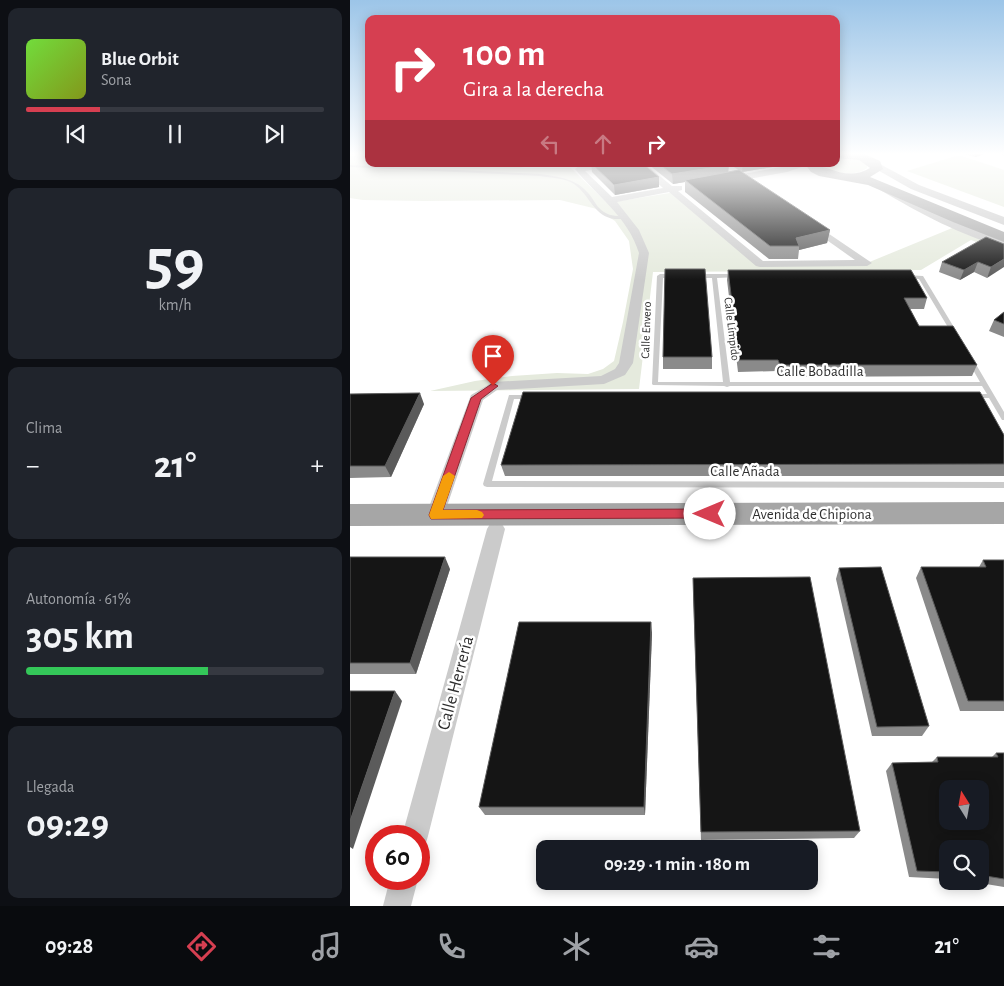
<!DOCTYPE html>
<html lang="es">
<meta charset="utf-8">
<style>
body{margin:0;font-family:"Alegreya Sans",sans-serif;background:#20242c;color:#f1f3f6;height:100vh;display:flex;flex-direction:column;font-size:19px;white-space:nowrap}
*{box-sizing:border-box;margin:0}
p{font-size:16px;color:#9ea1a6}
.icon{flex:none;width:28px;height:28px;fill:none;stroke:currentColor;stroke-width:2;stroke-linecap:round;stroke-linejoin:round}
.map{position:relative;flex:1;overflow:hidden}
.side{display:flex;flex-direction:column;gap:8px;padding:8px;background:#0d0f14;width:350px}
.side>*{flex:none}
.guide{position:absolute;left:15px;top:15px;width:475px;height:152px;border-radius:10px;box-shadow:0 2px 12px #0003;background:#d63f51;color:#fff;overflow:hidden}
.needle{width:32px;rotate:349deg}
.buttons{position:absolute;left:589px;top:780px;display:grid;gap:10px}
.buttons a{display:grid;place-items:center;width:50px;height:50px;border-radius:10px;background:#171b24;box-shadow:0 2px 12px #0003;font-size:25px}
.speed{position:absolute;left:15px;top:825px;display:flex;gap:10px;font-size:25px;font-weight:700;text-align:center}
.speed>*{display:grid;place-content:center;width:65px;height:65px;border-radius:50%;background:#171b24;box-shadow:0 2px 12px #0003;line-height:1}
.speed .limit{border:8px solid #d22;background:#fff;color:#111}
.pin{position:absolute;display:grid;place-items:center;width:42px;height:42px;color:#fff;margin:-51px -21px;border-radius:50% 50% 50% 0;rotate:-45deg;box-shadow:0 0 5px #0007}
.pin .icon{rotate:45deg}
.me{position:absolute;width:55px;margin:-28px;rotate:270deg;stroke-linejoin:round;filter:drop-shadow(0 0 4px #0008)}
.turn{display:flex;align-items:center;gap:18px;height:105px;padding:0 15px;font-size:22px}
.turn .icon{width:65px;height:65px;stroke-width:2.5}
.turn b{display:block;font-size:35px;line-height:42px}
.lanes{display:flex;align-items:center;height:48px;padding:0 15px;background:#0003;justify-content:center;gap:25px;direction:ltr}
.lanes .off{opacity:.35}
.big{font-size:38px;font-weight:600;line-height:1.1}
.side .tile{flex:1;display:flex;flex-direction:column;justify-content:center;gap:8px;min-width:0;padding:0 18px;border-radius:10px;background:#20242c}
.side .dial{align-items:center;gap:0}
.dial b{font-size:65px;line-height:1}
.song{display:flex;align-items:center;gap:15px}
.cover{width:60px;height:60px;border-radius:8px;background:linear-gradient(135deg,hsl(100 70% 55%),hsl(70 70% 35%))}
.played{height:5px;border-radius:2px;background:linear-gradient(90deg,#d63f51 25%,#363941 25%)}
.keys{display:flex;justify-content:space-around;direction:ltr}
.heat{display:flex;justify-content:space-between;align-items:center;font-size:28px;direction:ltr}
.charge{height:8px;border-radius:4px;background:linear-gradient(90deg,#34c759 61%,#363941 0)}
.trip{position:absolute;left:186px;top:840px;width:282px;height:50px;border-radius:10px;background:#171b24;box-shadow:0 2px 12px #0003;font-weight:600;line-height:50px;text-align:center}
.dock{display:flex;height:80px;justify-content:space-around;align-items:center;background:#090b0e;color:#9ea1a6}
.dock .icon{width:35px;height:35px}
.dock .on{color:#d63f51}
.dock b{font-size:22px;color:#f1f3f6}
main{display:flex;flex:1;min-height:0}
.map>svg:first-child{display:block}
.green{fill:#e5eadd}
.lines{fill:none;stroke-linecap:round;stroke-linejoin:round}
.service{fill:#cbcbcb;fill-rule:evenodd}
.minor{fill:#cbcbcb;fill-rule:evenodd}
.tertiary{fill:#cbcbcb;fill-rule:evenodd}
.primary{fill:#a6a6a6;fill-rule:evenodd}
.wall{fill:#8a8a8a}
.shaded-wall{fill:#5b5b5b}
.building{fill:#151515;stroke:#5b5b5b;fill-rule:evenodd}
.route{fill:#d63f51;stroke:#8b2935}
.slow{fill:#f59e0b}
.labels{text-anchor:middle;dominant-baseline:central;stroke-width:5;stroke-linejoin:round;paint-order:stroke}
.far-street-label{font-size:12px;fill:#2e2e2e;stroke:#fff}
.street-label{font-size:15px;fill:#2e2e2e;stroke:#fff}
.near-street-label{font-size:18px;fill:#2e2e2e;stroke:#fff}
</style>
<main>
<section class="side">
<div class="tile">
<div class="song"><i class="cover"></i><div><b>Blue Orbit</b><p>Sona</p></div></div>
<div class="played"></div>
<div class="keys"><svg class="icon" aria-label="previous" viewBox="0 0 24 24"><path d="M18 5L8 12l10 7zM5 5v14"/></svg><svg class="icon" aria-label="pause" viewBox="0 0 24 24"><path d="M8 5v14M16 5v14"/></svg><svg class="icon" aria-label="next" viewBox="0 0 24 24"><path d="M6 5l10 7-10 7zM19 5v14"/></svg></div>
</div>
<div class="tile dial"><b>59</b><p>km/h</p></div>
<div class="tile"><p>Clima</p>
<div class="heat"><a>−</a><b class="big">21°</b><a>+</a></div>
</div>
<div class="tile"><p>Autonomía · 61%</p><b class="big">305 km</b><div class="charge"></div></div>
<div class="tile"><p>Llegada</p><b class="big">09:29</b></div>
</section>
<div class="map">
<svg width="654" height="906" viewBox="0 0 654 906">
<rect width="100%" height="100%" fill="#fff"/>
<g class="green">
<path d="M0,153H19V164H156L175,168H221L257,203L326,192L410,264L517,263L612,224L654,252L621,240L571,270L303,272L289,389L80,391L125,381L162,376L207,373L238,374L253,369L264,361L273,322L283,269L279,241L265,221L247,209L210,200L74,201L13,200L0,198Z"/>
<path d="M609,155L654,170V207L557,171Z"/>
<path d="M486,157L509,160L517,165V168C506,177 482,174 471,166L470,164H486Z"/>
</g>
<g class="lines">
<g class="service">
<path d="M0,165L190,174C209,177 226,178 239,194C244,200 247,208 254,212C261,217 269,215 276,218C273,219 269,219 265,219C244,217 240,195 224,184C215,178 201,178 190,176L0,167Z"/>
<path d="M310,274H325L328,276L325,278H313L308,382H373L362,278H346L343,276L346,274H387L389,275V277L367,278L380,382H630L618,361L621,359L624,361L654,412V420H652L639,398H623L620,396L623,394H637L632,386H380L377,387L374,386L303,385L302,384L307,276Z"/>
<path d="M556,275L573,276L608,334L607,335H603L602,334L569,279L554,278L553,277Z"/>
<path d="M159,395H179L182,397L179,399H164L142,481L654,482V488L137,487L134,486L133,484Z"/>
</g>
<g class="minor">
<path d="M647,153H654V156Z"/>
<path d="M248,164H267L263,166L235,171L262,197L313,188L286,164H295L322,186H332V190L328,191L413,261L505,260L457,226V222L460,221L522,263L517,266L410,267L406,266L319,192L267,202L289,230L299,253L283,363L275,375L254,384L147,390L133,400L94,515L91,520L85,522L79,520L76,515L121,395L143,382L251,376L265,369L269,363L289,253C278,217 248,197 225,169L229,166Z"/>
<path d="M448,164H461L437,172L376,183L372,180L376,177Z"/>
<path d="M535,186L596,217L654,240V247C614,237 567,212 532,191V187Z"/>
<path d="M146,522L152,524L155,529L78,836L75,846L69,848V836H52L137,529L140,524Z"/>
<path d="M40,879H68L61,906H33Z"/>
</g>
<path class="tertiary" d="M528,163L569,185L654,217V225L561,189L524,168L523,166Z"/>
<g class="primary">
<path d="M486,153H512L530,161L533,169L520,177L654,232V242L603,222L518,185L469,176L461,172L455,164C476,163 496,183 520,168L509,160L486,158Z"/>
<path d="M654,502V524L0,526V504Z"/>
</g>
</g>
<g class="wall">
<path d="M611,153H638L625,157Z"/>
<path d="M241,164H293L309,187L265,195L242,172Z"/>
<path d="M298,164H377L378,172L480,230L477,243L449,250L448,259H419L335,192V182L323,184Z"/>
<path d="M379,164H440L392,172Z"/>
<path d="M654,244L637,278L624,272L610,280L589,272L592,262Z"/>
<path d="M378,270L577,298L574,309H560L569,326L627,365L622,376L428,377L427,371L388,372L377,280Z"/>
<path d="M654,312V337L639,331L644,320Z"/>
<rect x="313" y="357" width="49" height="12"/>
<path d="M0,394L74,404L41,477L0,478Z"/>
<path d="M654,435V476H155L151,465Z"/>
<path d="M0,557L100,569L66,674H0Z"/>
<path d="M633,560H654V711H610L566,578L571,567H629Z"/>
<path d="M489,568L579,726L572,736H522L486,579Z"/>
<path d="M343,578L510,831L504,838L351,840L343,589Z"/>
<path d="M302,633L295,815H135L129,807Z"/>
<path d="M646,753H654V887L618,881H630V849H598V879L559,877L536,771L542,763L582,762L587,757H642Z"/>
</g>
<g class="shaded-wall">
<path d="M626,153H638L625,157Z"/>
<path d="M393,164H440L392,172Z"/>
<path d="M379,165L378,175L335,180V182L323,184L322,174Z"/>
<path d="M309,177V187L265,195L264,185Z"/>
<path d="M480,230L477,243L449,250V246L446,238Z"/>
<path d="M654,259V267L637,278L641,267Z"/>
<path d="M628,262L624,272L610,280L614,270Z"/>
<path d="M70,393L74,404L41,477L35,466Z"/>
<path d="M95,557L100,569L66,674L60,663Z"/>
<path d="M301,622L302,633L295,815L294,807Z"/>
<path d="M45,691L52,701L3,849L0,847V821Z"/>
</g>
<g class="building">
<path d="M242,164H293L309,177L264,185Z"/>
<path d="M309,164H377L379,165L322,174Z"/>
<path d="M389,170L480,230L446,238L449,246H420L335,180Z"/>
<path d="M636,237L654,244V259L641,267L628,262L614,270L592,262Z"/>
<path d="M315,269H355L362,357H313Z"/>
<path d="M378,270H561L577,298H554L569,326H603L627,365H430L428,360H389Z"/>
<path d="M654,312V324L644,320Z"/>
<path d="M173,392H630L654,435V464L151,465Z"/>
<path d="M70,393L35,466H0V394Z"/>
<path d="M0,557H95L60,663H0Z"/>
<path d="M633,560H654V701H618L571,567H636Z"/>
<path d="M531,567L579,726L527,727L489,568Z"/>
<path d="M460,577L510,831L351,832L343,578Z"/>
<path d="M169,622H301L294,807H129Z"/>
<path d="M0,691H45L0,821Z"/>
<path d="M646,753H654V879L630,875V849H598V872L567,871L542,763L588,762L587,757H648ZM598,789H630V821H598Z"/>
</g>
<linearGradient id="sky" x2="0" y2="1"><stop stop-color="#9cc5e8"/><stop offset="0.55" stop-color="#fff"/><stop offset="1" stop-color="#fff" stop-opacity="0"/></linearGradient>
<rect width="654" height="280" fill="url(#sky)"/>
<path class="route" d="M143,383L148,386L131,399L93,510L360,509L364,511L366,514L364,518L81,519L79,515L121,398Z"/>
<path class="slow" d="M99,472L105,476L93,510H127L132,512L134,515L132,518L81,519L79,515L93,476Z"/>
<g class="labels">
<g class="far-street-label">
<text transform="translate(382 329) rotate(83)">Calle Límpido</text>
<text transform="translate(296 330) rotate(-88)">Calle Envero</text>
</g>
<g class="street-label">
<text x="470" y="371">Calle Bobadilla</text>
<text x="395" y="471">Calle Añada</text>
<text x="462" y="514">Avenida de Chipiona</text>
</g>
<g class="near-street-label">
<text transform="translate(106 683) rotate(-75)">Calle Herrería</text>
</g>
</g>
</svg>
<div class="buttons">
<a><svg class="needle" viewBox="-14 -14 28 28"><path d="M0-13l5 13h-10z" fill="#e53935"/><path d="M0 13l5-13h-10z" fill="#9ea1a6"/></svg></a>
<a><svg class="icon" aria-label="search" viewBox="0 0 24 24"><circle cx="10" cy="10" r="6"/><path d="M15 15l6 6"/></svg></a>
</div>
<div class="speed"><div class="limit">60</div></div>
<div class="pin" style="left:143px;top:386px;background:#d93025"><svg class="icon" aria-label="arrive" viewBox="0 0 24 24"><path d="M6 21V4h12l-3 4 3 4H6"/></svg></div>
<svg class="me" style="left:360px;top:514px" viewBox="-20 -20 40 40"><circle r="19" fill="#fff"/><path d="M0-13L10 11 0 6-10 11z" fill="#d63f51"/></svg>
<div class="trip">09:29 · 1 min · 180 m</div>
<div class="guide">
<div class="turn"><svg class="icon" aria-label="right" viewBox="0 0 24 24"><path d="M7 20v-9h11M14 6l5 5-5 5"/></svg><div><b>100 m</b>Gira a la derecha</div></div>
<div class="lanes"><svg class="icon off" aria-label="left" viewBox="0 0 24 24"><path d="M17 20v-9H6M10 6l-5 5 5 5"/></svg><svg class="icon off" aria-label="ahead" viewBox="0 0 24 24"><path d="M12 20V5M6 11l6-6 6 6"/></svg><svg class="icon" aria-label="right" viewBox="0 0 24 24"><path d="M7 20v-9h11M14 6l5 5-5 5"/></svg></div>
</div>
</div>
</main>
<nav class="dock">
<b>09:28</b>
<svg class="icon on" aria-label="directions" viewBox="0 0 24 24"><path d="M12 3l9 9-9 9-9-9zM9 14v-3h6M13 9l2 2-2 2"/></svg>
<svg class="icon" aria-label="music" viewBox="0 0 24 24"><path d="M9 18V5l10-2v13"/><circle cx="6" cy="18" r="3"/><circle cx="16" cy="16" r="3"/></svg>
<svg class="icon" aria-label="phone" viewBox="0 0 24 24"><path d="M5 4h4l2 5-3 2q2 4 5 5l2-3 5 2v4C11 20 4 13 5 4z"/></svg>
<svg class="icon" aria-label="climate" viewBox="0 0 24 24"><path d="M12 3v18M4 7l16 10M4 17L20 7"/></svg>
<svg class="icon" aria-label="car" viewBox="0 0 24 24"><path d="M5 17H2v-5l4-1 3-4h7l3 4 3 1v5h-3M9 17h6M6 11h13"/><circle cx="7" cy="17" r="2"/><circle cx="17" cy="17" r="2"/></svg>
<svg class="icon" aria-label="filters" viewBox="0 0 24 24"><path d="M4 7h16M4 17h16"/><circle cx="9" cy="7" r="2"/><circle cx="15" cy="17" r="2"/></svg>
<b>21°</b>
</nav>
